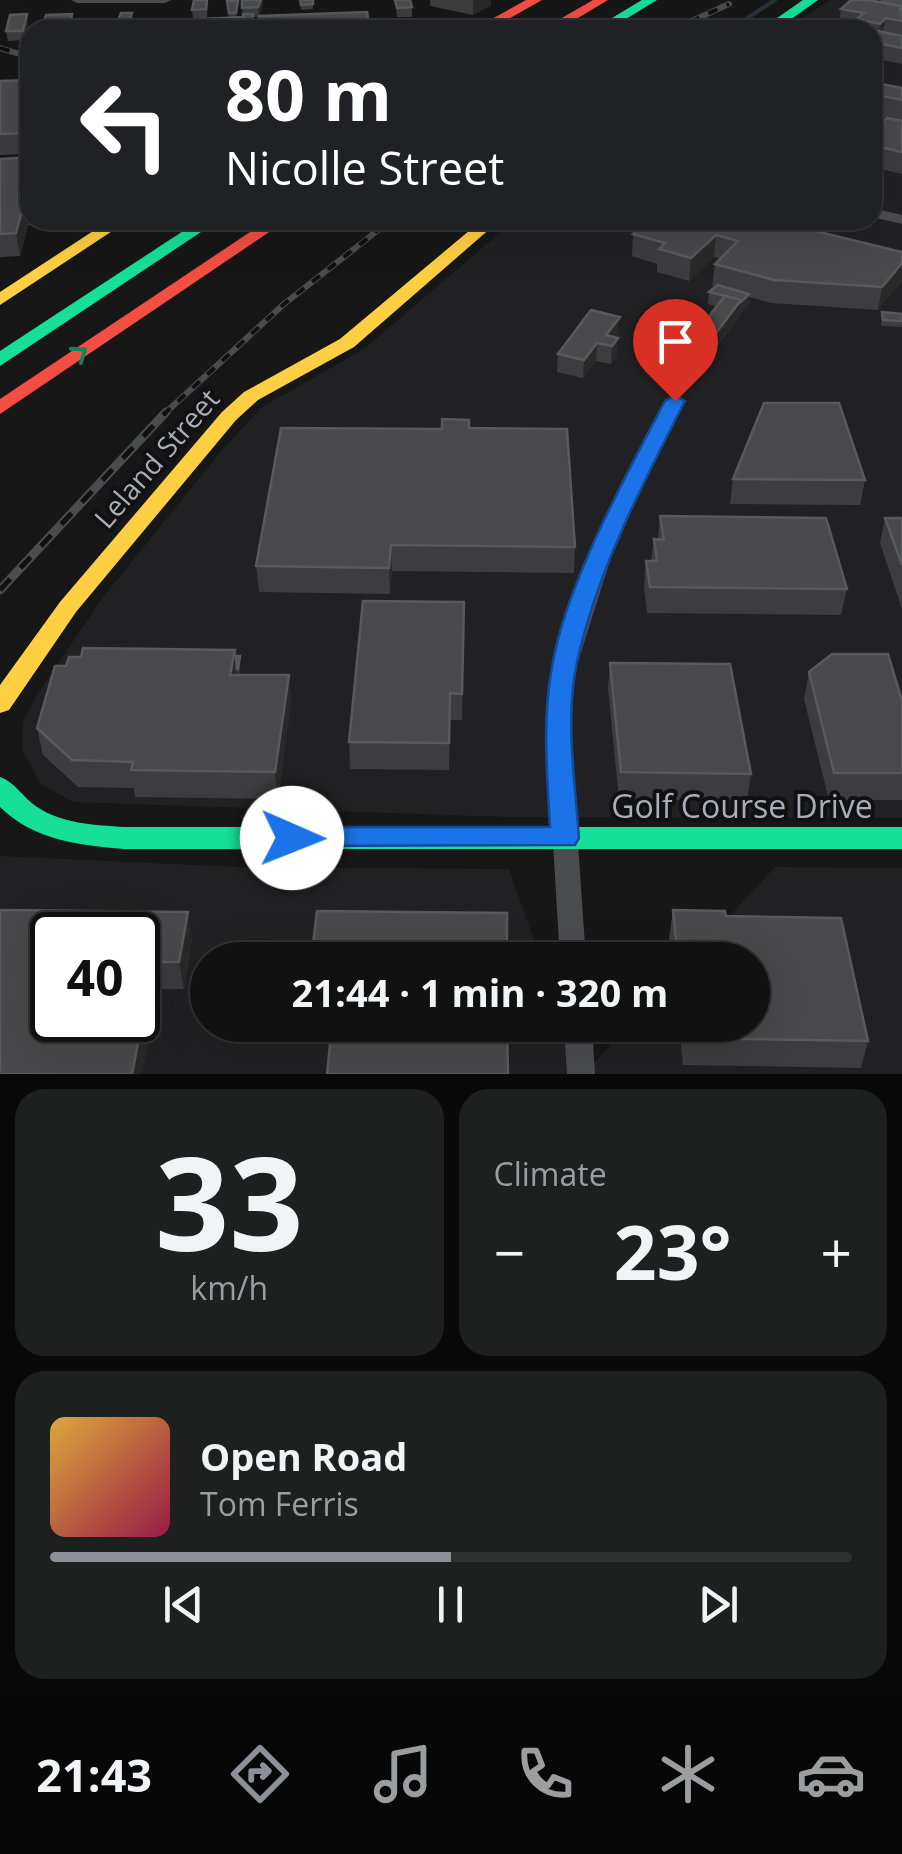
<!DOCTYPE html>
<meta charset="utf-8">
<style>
body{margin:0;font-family:"Open Sans",sans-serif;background:#1e1f1f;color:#f1f3f6;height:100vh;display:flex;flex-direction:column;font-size:38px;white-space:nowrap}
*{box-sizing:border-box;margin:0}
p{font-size:32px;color:#9c9d9f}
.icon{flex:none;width:55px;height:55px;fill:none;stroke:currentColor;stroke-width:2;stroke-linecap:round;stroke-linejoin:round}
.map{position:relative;height:1074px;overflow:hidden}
.sheet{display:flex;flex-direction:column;gap:15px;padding:15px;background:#090909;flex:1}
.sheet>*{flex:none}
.top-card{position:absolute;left:20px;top:20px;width:862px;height:210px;border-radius:30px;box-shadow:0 10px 40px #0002,0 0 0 2px #303131;background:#202124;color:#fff;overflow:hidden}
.speed{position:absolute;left:30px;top:912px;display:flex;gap:20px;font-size:50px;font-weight:700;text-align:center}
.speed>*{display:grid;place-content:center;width:130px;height:130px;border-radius:50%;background:#111;box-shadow:0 10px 40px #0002,0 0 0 2px #303131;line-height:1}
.speed .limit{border:5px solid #111;border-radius:15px;background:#fff;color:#111}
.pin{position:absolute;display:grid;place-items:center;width:85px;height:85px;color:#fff;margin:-102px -42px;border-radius:50% 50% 50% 0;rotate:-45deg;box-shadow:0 0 10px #0007}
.pin .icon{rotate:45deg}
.me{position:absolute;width:110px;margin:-55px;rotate:91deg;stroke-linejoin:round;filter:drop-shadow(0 0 8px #0008)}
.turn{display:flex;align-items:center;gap:35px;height:210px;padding:0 40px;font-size:45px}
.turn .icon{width:130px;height:130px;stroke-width:2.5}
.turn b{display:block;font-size:70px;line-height:85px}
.big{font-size:75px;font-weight:700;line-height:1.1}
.sheet .tile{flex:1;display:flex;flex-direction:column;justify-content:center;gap:15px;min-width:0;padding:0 35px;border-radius:30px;background:#1e1f1f}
.sheet .dial{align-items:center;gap:0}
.dial b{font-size:130px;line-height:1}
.song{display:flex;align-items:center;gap:30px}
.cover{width:120px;height:120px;border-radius:15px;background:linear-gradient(135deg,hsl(40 70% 55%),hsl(340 70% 35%))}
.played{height:10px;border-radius:5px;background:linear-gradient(90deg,#8c9099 50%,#303131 50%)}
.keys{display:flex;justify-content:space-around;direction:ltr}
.heat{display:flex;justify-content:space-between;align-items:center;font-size:55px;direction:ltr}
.sheet .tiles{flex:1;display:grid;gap:15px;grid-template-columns:1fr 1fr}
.tile:last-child{grid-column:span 2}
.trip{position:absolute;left:190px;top:942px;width:580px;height:100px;border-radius:50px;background:#111;box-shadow:0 10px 40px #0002,0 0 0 2px #303131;font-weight:700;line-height:100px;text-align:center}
.tab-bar{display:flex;height:160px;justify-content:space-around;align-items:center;background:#070707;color:#9c9d9f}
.tab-bar .icon{width:70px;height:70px}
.tab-bar .on{color:#8c9099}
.tab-bar b{font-size:45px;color:#f1f3f6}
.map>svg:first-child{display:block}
.built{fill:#212123;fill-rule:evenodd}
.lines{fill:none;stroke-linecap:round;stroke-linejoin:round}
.stream{stroke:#2a3239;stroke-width:4}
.street{fill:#4b4c50;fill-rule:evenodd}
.fast{fill:#16e098;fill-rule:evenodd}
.slow{fill:#ffcf43;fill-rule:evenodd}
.jam{fill:#f24e42;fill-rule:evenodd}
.rail-far1-casing{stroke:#4b4c4f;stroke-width:6}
.rail-casing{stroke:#4b4c4f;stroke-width:9}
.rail-far1{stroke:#111113;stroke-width:4;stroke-dasharray:10;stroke-linecap:butt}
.rail{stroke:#111113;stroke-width:5;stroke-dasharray:15;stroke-linecap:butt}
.wall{fill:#3d3d3f}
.shaded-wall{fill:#29292a}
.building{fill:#49494c;stroke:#58595d;stroke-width:2.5;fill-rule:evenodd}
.oneway{stroke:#14835c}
.route{fill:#1a73e8;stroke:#114b97;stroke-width:2.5}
.labels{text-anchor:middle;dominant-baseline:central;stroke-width:8;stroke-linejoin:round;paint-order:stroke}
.street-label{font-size:28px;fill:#a8adb8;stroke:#111113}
.near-street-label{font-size:32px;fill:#a8adb8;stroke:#111113}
</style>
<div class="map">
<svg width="902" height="1074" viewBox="0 0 902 1074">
<rect width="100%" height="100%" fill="#171717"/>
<g class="built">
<path d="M830,0H902V818L507,817L73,802L41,784L22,750L23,722L38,693L101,600L221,451L262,407L364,349L515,220H872V30H786Z"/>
<path d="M0,856L239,867L509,869L541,960H208V1025H563L581,1074H0ZM52,935H138V1020H52Z"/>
<path d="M775,867L902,868V1074H584L629,1025H752V960H689Z"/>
</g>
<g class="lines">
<path class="stream" d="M729,30L775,0"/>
<g class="street">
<path d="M71,0H171L165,3H77Z"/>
<path d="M880,0H902V6L882,2Z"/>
<path d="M872,208L902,215V224L872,217Z"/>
<path d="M675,396L684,401L663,436L610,561L571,684L570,726L586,960H560L546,726L549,684L590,561L645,436L669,397Z"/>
<path d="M564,1025H592L595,1074H567Z"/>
</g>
<g class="fast">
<path d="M642,0H657L608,30H592Z"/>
<path d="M803,0H818L776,30H760Z"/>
<path d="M200,220H219L0,366V351Z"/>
<path d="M0,777C15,782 23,798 37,807C63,824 95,825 124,827H902V849H124C79,845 33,840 0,807Z"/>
</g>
<g class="slow">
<path d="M110,220H129L0,305V292Z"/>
<path d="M482,220H500L354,347L258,400L236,420L76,612L9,710L0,713V685L60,602L222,412L244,392L340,339Z"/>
</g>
<g class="jam">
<path d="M526,0H542L489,30H472Z"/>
<path d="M593,0H608L558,30H541Z"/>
<path d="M268,220H287L0,414V399Z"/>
</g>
<g class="rail-far1-casing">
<g id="rail-far1">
<path d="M672,30L729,4"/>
<path d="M0,48L30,57"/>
<path d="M163,415L284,304L391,220"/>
</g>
</g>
<g class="rail-casing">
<path id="rail" d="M0,590L166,412"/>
</g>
<use href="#rail-far1" class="rail-far1"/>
<use href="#rail" class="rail"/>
</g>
<g class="wall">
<path d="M208,0L207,19L229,18L227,1H238L236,18L243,17L242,0H262L263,4L259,17H253V27L245,28L193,19L192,10Z"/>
<path d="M300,0H313V9L301,10Z"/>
<path d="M395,0L412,7V17H397Z"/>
<path d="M430,0H491V5L473,15L430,6Z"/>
<path d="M902,6V64L872,58V30H856V27L839,23L841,9Z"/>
<path d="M72,14L74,24L72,30H45L44,23Z"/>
<path d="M133,17L130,26H119L118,21Z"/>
<path d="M28,24L24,40L8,41L6,31Z"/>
<path d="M30,80V154L0,155V81Z"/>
<path d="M872,82L902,88V121L872,115Z"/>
<path d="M902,121V174L872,167V125L877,126Z"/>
<path d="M30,157V220H36L35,224L28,225L20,256L0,257V159Z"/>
<path d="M647,220L902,252V280L878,310L771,303L749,297L748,306L740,314L739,317L689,384L671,380L673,362L716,306L708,304L709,292L715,287L712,286L715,264L720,259L714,257L689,281L657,272V264L632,256L633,234Z"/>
<path d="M882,312L902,314V327L881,326Z"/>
<path d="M618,335L616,337L617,356L611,364L596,361L583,378L557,372L558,354Z"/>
<path d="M469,428L575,547L574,573L392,571L390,594L259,592L256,566L442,429Z"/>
<path d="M733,479L865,480L860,505L730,504Z"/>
<path d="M660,516L847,589L841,615L647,613L644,587L646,561H651L654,539H658Z"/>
<path d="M885,518H902V609L880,543Z"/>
<path d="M464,602L462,720H450L449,770L350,769L349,742Z"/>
<path d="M235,650L236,656H240L239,675H289L291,702L278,799L135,797L134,788L78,787L43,755L37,728L66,666Z"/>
<path d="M610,663L751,774L747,801L619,799L608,689Z"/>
<path d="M809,672L902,701V800H829L804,699Z"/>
<path d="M0,910L192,939L184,989H159Z"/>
<path d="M673,910L725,911L726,916L841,918L868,1041L861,1068L683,1065L679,1025H752V960H671L669,938Z"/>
</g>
<g class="shaded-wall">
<path d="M261,0H262L263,4L259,17L258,7Z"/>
<path d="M475,0H491V5L473,15V1Z"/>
<path d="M27,14L28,24L24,40L23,31Z"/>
<path d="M886,18L883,32L878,38L880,24Z"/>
<path d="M30,166V202L24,203L28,225L20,256L16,233L25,186Z"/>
<path d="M716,235L714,257L689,281L691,258Z"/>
<path d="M902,263V280L878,310L882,287Z"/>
<path d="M749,294L748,306L740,314L741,302Z"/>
<path d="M741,300L739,317L689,384L691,366Z"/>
<path d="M620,317L618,335L610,346L606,335Z"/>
<path d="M618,338L617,356L611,364L612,346Z"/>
<path d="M597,343L596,361L583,378L584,360Z"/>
<path d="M391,545L392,571L390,594L389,568Z"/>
<path d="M235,650L238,676L230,675Z"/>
<path d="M289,675L291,702L278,799L275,772Z"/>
<path d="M188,912L192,939L184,989L179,962Z"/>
<path d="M154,962L159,989L142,1074H132Z"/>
</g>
<g class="building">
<path d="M194,0H207L206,9L192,10Z"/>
<path d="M242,0H261L258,7L242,8Z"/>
<path d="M300,0H313V4L301,5Z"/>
<path d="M395,0H410L412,7L397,8Z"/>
<path d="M851,0H868L902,6L900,9H902V21L886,18L880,24L857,19L864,13L841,9Z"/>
<path d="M227,1H238L236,13H229Z"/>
<path d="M367,12L370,30H260L259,16Z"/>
<path d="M121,13H132L129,21H118Z"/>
<path d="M27,14L23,31H6L10,15Z"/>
<path d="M72,14L70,22L44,23L46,15Z"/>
<path d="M243,14H253L252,23H244Z"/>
<path d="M244,17V30H134L135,22Z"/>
<path d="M416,25L430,28L427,30H408Z"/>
<path d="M878,31L902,36V48L872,42V36Z"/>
<path d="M30,80V133L0,134V81Z"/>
<path d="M872,82L902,88V100L872,94Z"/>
<path d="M887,118L902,121V152L872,145V125L877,126Z"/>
<path d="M30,157V166L25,186L30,187V192L17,195H30V202L24,203L16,233L0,234V159Z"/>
<path d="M647,220H770L902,252V263L882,287L774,280L715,264L738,241L716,235L691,258L659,249L665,243L633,234Z"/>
<path d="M718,285L749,294L741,302L740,301L741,300L709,292Z"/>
<path d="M725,296L741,300L691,366L673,362Z"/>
<path d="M591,310L620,317L606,335L618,338L612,346L597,343L584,360L558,354Z"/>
<path d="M882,312L902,314V321L883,320Z"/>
<path d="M764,403H839L865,480L733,479Z"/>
<path d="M442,419L469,420V428L567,429L575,547L391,545L389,568L256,566L281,428L442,429Z"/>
<path d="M660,516L826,518L847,589L650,587L646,561H657L654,539L664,540Z"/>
<path d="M885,518H902V565Z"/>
<path d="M363,601L464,602L462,694L450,693L449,743L349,742Z"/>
<path d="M83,648L235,650L230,675H289L275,772L131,770L133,762L72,760L37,728L55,666H66L69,657H81Z"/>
<path d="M832,654H888L902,701V773H834L809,672Z"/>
<path d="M236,656H240L238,669H237Z"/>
<path d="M610,663L730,664L751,774L621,772Z"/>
<path d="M0,910L188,912L179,962H154L132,1074H0ZM52,935H138V1020H52Z"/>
<path d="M673,910L725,911L726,916L841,918L868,1041L687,1038L686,1025H752V960H678Z"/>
<path d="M317,911L507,913V960H311Z"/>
<path d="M332,1025H507L508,1074H327Z"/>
</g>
<defs><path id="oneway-chevron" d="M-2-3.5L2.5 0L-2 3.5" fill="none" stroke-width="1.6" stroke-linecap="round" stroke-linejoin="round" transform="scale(2.5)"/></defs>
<use class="oneway" href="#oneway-chevron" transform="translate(80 353) rotate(-35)"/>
<path class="route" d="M675,395L685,401C643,483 597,571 577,662C565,719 575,780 579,838L575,845L282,846L278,838L282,831L292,827H550C547,773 542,720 552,667C565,586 626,475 665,401Z"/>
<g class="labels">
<g class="street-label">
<text transform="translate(156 458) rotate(-49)">Leland Street</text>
</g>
<g class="near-street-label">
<text x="742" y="805">Golf Course Drive</text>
</g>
</g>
</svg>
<div class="speed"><div class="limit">40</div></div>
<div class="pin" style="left:675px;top:401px;background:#d93025"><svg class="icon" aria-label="arrive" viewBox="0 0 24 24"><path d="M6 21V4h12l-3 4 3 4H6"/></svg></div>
<svg class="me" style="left:292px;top:838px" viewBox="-20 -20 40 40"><circle r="19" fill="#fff"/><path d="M0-13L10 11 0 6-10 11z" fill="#1a73e8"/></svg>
<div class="trip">21:44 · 1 min · 320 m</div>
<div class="top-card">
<div class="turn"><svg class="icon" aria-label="left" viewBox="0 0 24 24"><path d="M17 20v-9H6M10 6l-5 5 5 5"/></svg><div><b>80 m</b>Nicolle Street</div></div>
</div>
</div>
<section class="sheet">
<div class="tiles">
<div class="tile dial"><b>33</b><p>km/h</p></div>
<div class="tile"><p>Climate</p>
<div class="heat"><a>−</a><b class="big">23°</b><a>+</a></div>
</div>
<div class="tile">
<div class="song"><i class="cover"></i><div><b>Open Road</b><p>Tom Ferris</p></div></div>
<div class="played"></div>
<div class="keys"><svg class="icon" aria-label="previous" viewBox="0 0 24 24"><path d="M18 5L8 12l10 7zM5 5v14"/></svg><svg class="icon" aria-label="pause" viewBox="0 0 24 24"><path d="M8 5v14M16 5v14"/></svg><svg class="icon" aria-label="next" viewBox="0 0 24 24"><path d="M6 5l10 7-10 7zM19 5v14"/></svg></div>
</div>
</div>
</section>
<nav class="tab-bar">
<b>21:43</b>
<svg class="icon on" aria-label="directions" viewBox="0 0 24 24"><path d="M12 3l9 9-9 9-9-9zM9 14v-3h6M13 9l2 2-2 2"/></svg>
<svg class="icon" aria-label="music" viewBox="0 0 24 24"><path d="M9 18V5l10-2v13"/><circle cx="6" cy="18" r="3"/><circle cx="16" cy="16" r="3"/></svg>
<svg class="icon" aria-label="phone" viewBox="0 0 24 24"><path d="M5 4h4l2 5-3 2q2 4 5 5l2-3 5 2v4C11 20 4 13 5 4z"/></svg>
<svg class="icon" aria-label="climate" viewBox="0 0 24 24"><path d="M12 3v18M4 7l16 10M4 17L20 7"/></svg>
<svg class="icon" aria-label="car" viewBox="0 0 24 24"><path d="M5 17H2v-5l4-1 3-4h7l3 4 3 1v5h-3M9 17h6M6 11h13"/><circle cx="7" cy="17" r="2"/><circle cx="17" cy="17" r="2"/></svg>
</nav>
